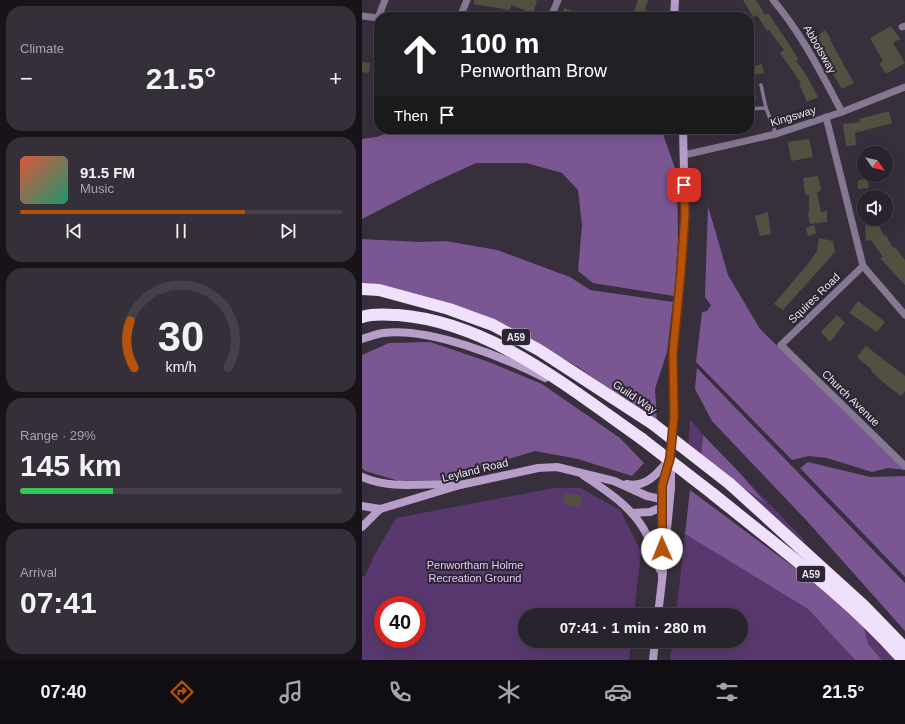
<!DOCTYPE html>
<meta charset="utf-8">
<style>
body{margin:0;font-family:Helvetica,sans-serif;background:#352f39;color:#f1f3f6;height:100vh;display:flex;flex-direction:column;font-size:15px;white-space:nowrap}
*{box-sizing:border-box;margin:0}
p{font-size:13px;color:#a5a4aa}
.icon{flex:none;width:22px;height:22px;fill:none;stroke:currentColor;stroke-width:2;stroke-linecap:round;stroke-linejoin:round}
.map{position:relative;flex:1;overflow:hidden}
.side{display:flex;flex-direction:column;gap:6px;padding:6px;background:#171319;width:362px}
.side>*{flex:none}
.guide{position:absolute;left:12px;top:12px;width:380px;height:122px;border-radius:16px;box-shadow:0 4px 16px #0002,0 0 0 1px #454049;background:#202124;color:#fff;overflow:hidden}
.needle{width:26px;rotate:124deg}
.controls{position:absolute;left:495px;top:146px;display:grid;gap:8px}
.controls a{display:grid;place-items:center;width:36px;height:36px;border-radius:50%;background:#29232d;box-shadow:0 4px 16px #0002,0 0 0 1px #454049;font-size:20px}
.speed{position:absolute;left:12px;top:596px;display:flex;gap:8px;font-size:20px;font-weight:700;text-align:center}
.speed>*{display:grid;place-content:center;width:52px;height:52px;border-radius:50%;background:#29232d;box-shadow:0 4px 16px #0002,0 0 0 1px #454049;line-height:1}
.speed .limit{border:6px solid #d22;background:#fff;color:#111}
.pin{position:absolute;display:grid;place-items:center;width:34px;height:34px;color:#fff;margin:-17px;border-radius:8px;box-shadow:0 2px 6px #0006}
.me{position:absolute;width:44px;margin:-22px;rotate:359deg;stroke-linejoin:round;filter:drop-shadow(0 0 3px #0008)}
.turn{display:flex;align-items:center;gap:14px;height:84px;padding:0 20px;font-size:18px}
.turn .icon{width:52px;height:52px;stroke-width:2.5}
.turn b{display:block;font-size:28px;line-height:34px}
.then{display:flex;align-items:center;height:38px;padding:0 20px;background:#0003;gap:8px;font-size:15px}
.big{font-size:30px;font-weight:800;line-height:1.1}
.side .tile{flex:1;display:flex;flex-direction:column;justify-content:center;gap:6px;min-width:0;padding:0 14px;border-radius:16px;background:#352f39}
.side .dial{align-items:center;gap:0}
.dial svg{height:104px;overflow:visible;fill:none;stroke:#454049;stroke-width:7;stroke-linecap:round;text-anchor:middle}
.dial text{fill:#f1f3f6;stroke:none}
.song{display:flex;align-items:center;gap:12px}
.cover{width:48px;height:48px;border-radius:6px;background:linear-gradient(135deg,hsl(10 70% 55%),hsl(160 70% 35%))}
.played{height:4px;border-radius:2px;background:linear-gradient(90deg,#b45309 70%,#454049 70%)}
.keys{display:flex;justify-content:space-around;direction:ltr}
.heat{display:flex;justify-content:space-between;align-items:center;font-size:22px;direction:ltr}
.charge{height:6px;border-radius:3px;background:linear-gradient(90deg,#34c759 29%,#454049 0)}
.trip{position:absolute;left:156px;top:608px;width:230px;height:40px;border-radius:20px;background:#29232d;box-shadow:0 4px 16px #0002,0 0 0 1px #454049;font-weight:800;line-height:40px;text-align:center}
.dock{display:flex;height:64px;justify-content:space-around;align-items:center;background:#100e12;color:#a5a4aa}
.dock .icon{width:28px;height:28px}
.dock .current{color:#b45309}
.dock b{font-size:18px;color:#f1f3f6}
main{display:flex;flex:1;min-height:0}
.map>svg:first-child{display:block}
.green{fill:#58386e;fill-rule:evenodd}
.forest{fill:#7a5792}
.building{fill:#525141}
.lines{fill:none;stroke-linecap:round;stroke-linejoin:round}
.lane{stroke:#867792;stroke-width:3.5}
.street{stroke:#867792;stroke-width:7}
.secondary{stroke:#b69ec8;stroke-width:8}
.highway{stroke:#efe1fb;stroke-width:12}
.highway-bridge{stroke:#efe1fb;stroke-width:12}
.route-casing{stroke:#753606;stroke-width:10}
.route{stroke:#b45309;stroke-width:7}
.labels{text-anchor:middle;dominant-baseline:central;stroke-width:4;stroke-linejoin:round;paint-order:stroke}
.shield{fill:#2c2532;stroke:#b0abb5;stroke-width:1}
.shield-label{font-size:10px;font-weight:bold;fill:#e9e4ed}
.street-label{font-size:11px;fill:#e9e4ed;stroke:#2c2532}
.park-label{font-size:11px;fill:#e3c6fa;stroke:#2c2532}
</style>
<main>
<section class="side">
<div class="tile"><p>Climate</p>
<div class="heat"><a>−</a><b class="big">21.5°</b><a>+</a></div>
</div>
<div class="tile">
<div class="song"><i class="cover"></i><div><b>91.5 FM</b><p>Music</p></div></div>
<div class="played"></div>
<div class="keys"><svg class="icon" aria-label="previous" viewBox="0 0 24 24"><path d="M18 5L8 12l10 7zM5 5v14"/></svg><svg class="icon" aria-label="pause" viewBox="0 0 24 24"><path d="M8 5v14M16 5v14"/></svg><svg class="icon" aria-label="next" viewBox="0 0 24 24"><path d="M6 5l10 7-10 7zM19 5v14"/></svg></div>
</div>
<div class="tile dial"><svg viewBox="0 0 100 80">
<path d="M14 69A42 42 0 1 1 86 69"/>
<path d="M14 69A42 42 0 0 1 11 33" stroke="#b45309"/>
<text x="50" y="56" font-size="32" font-weight="700">30</text>
<text x="50" y="72" font-size="11">km/h</text>
</svg></div>
<div class="tile"><p>Range · 29%</p><b class="big">145 km</b><div class="charge"></div></div>
<div class="tile"><p>Arrival</p><b class="big">07:41</b></div>
</section>
<div class="map">
<svg width="543" height="660" viewBox="0 0 543 660">
<rect width="100%" height="100%" fill="#372f3c"/>
<g class="green">
<path d="M328,419L341,435L339,458L326,448Z"/>
<path d="M376,471L443,541L442,542L358,475V472L402,503Z"/>
<path d="M192,488H219L258,510L279,551L272,615H163V641H269L267,660H0V576H3L13,554L34,518ZM21,605H55V639H21Z"/>
<path d="M323,534L446,609L493,660H308L311,641H379V615H314Z"/>
<path d="M502,628L533,660H520L506,644Z"/>
</g>
<g class="forest">
<path d="M39,129H278L301,134L315,174L316,241L312,296L231,283L216,271L220,225L216,190L200,173L164,163H114L66,185L0,219V139L14,137Z"/>
<path d="M346,206L366,275L398,329L543,470L526,468L510,472L465,458L447,456L430,460L334,362L340,312L345,311L349,305L343,297Z"/>
<path d="M0,239L58,242L84,241L135,250L208,277L228,290L311,302L305,352L293,389L295,423L216,367L158,334L0,284Z"/>
<path d="M68,342L127,362L180,384L258,438L282,463L270,476L216,459L173,451L77,480L37,481L3,471L0,468V355L27,343Z"/>
<path d="M335,368L543,583V631L445,521L350,421L333,389Z"/>
<path d="M341,435L376,471L404,504L339,458Z"/>
<path d="M446,462L508,477L543,476V577L438,468Z"/>
<path d="M328,490L452,582L502,628L506,644L520,660H493L446,609L323,534Z"/>
</g>
<g class="building">
<path d="M112,0H172L175,1L171,13L149,5L148,10L112,4Z"/>
<path d="M276,0H286L283,10L299,17H270Z"/>
<path d="M381,0H394L403,15L406,13L425,41L436,59L434,61L445,76L456,97L445,102L437,84L439,83L418,53L422,50L407,30L405,31L395,15L391,17Z"/>
<path d="M202,8L224,16V17H199Z"/>
<path d="M529,26L538,39L531,43L543,63L524,74L517,63L521,61L508,38Z"/>
<path d="M463,30L469,39L468,40L492,83L480,89L471,74L475,72L455,36Z"/>
<path d="M0,62L8,63L7,73L0,72Z"/>
<path d="M400,64L402,73L387,76V67Z"/>
<path d="M387,78H390L394,98L387,99Z"/>
<path d="M527,111L530,123L493,133L494,145L484,146L481,124L498,122L497,119Z"/>
<path d="M447,139L451,157L429,161L426,142Z"/>
<path d="M456,176L459,191L455,192L459,212L465,211V222L448,224L446,214L447,213V194L443,195L441,178Z"/>
<path d="M506,179L507,188L496,189V180Z"/>
<path d="M406,212L409,234L398,236L393,216Z"/>
<path d="M515,221L522,236L524,235L531,248L533,247L543,260V285L518,258L521,257L509,240L504,241L503,226Z"/>
<path d="M452,225L454,233L446,236L444,228Z"/>
<path d="M457,238L471,241L473,252L421,310L412,304L449,260L455,251Z"/>
<path d="M496,301L523,322L515,332L487,313Z"/>
<path d="M475,315L483,323L468,342L459,332Z"/>
<path d="M504,346L543,376V391L539,396L522,383L509,371L510,370L495,357Z"/>
<path d="M203,493L219,496L218,507L201,504Z"/>
</g>
<g class="lines">
<g class="lane">
<path d="M399,85L404,108"/>
<path d="M387,109L404,108L414,134"/>
</g>
<g class="street">
<path d="M411,0C440,34 459,73 480,112"/>
<path d="M0,16L17,18"/>
<path d="M98,17L105,0"/>
<path d="M189,17L196,0"/>
<path d="M16,18L23,0"/>
<path d="M540,27L543,26"/>
<path d="M464,117L501,266L543,315"/>
<path d="M322,155L414,134L480,112L543,87"/>
<path d="M501,266L419,345L543,466"/>
</g>
<g class="secondary">
<path d="M312,17L313,0"/>
<path d="M0,339C7,337 14,334 21,333C68,327 141,357 183,378"/>
<path d="M221,475C246,492 271,507 285,535C291,546 294,559 298,570"/>
<path d="M0,477C29,490 61,483 92,484"/>
<path d="M265,484C283,488 294,475 306,461"/>
<path d="M0,506L18,509"/>
<path d="M270,513L288,512L303,506"/>
<path d="M0,527L18,509L98,485L176,468L195,467L252,481L285,496L299,499L307,504"/>
<path d="M304,539L309,488V465"/>
<path d="M300,576L299,499L300,486L310,446L312,417L311,353L323,215L321,129"/>
<path d="M296,615L301,572"/>
<path d="M291,660L293,641"/>
</g>
<g class="highway">
<path d="M0,289L17,290L87,309L131,325L177,350L291,424"/>
<path d="M0,317C12,313 24,315 36,315C128,322 207,388 280,439"/>
<path d="M368,484L502,606L543,648"/>
<path d="M351,494C416,547 486,597 541,660"/>
</g>
<g class="highway-bridge">
<path d="M291,424L368,484"/>
<path d="M280,439L351,494"/>
</g>
</g>
<g class="lines">
<g class="route-casing">
<path id="route" d="M300,549V486L308,458L312,417L311,353L319,272L323,215L322,185"/>
</g>
<use href="#route" class="route"/>
</g>
<g class="labels">
<g class="shield">
<rect x="140" y="329" width="28" height="16" rx="3"/>
<rect x="435" y="566" width="28" height="16" rx="3"/>
</g>
<g class="shield-label">
<text x="154" y="337">A59</text>
<text x="449" y="574">A59</text>
</g>
<g class="street-label">
<text transform="translate(458 49) rotate(60)">Abbotsway</text>
<text transform="translate(431 116) rotate(-17)">Kingsway</text>
<text transform="translate(452 298) rotate(-44)">Squires Road</text>
<text transform="translate(273 397) rotate(34)">Guild Way</text>
<text transform="translate(489 398) rotate(44)">Church Avenue</text>
<text transform="translate(113 470) rotate(-14)">Leyland Road</text>
</g>
<g class="park-label">
<text x="113" y="565">Penwortham Holme<tspan x="113" dy="13">Recreation Ground</tspan></text>
</g>
</g>
</svg>
<div class="controls">
<a><svg class="needle" viewBox="-14 -14 28 28"><path d="M0-13l5 13h-10z" fill="#e53935"/><path d="M0 13l5-13h-10z" fill="#a5a4aa"/></svg></a>
<a><svg class="icon" aria-label="sound" viewBox="0 0 24 24"><path d="M4 9h4l5-4v14l-5-4H4zM17 9q2 3 0 6"/></svg></a>
</div>
<div class="speed"><div class="limit">40</div></div>
<div class="pin" style="left:322px;top:185px;background:#d93025"><svg class="icon" aria-label="arrive" viewBox="0 0 24 24"><path d="M6 21V4h12l-3 4 3 4H6"/></svg></div>
<svg class="me" style="left:300px;top:549px" viewBox="-20 -20 40 40"><circle r="19" fill="#fff"/><path d="M0-13L10 11 0 6-10 11z" fill="#b45309"/></svg>
<div class="trip">07:41 · 1 min · 280 m</div>
<div class="guide">
<div class="turn"><svg class="icon" aria-label="ahead" viewBox="0 0 24 24"><path d="M12 20V5M6 11l6-6 6 6"/></svg><div><b>100 m</b>Penwortham Brow</div></div>
<div class="then">Then<svg class="icon" aria-label="arrive" viewBox="0 0 24 24"><path d="M6 21V4h12l-3 4 3 4H6"/></svg></div>
</div>
</div>
</main>
<nav class="dock">
<b>07:40</b>
<svg class="icon current" aria-label="directions" viewBox="0 0 24 24"><path d="M12 3l9 9-9 9-9-9zM9 14v-3h6M13 9l2 2-2 2"/></svg>
<svg class="icon" aria-label="music" viewBox="0 0 24 24"><path d="M9 18V5l10-2v13"/><circle cx="6" cy="18" r="3"/><circle cx="16" cy="16" r="3"/></svg>
<svg class="icon" aria-label="phone" viewBox="0 0 24 24"><path d="M5 4h4l2 5-3 2q2 4 5 5l2-3 5 2v4C11 20 4 13 5 4z"/></svg>
<svg class="icon" aria-label="climate" viewBox="0 0 24 24"><path d="M12 3v18M4 7l16 10M4 17L20 7"/></svg>
<svg class="icon" aria-label="car" viewBox="0 0 24 24"><path d="M5 17H2v-5l4-1 3-4h7l3 4 3 1v5h-3M9 17h6M6 11h13"/><circle cx="7" cy="17" r="2"/><circle cx="17" cy="17" r="2"/></svg>
<svg class="icon" aria-label="filters" viewBox="0 0 24 24"><path d="M4 7h16M4 17h16"/><circle cx="9" cy="7" r="2"/><circle cx="15" cy="17" r="2"/></svg>
<b>21.5°</b>
</nav>
